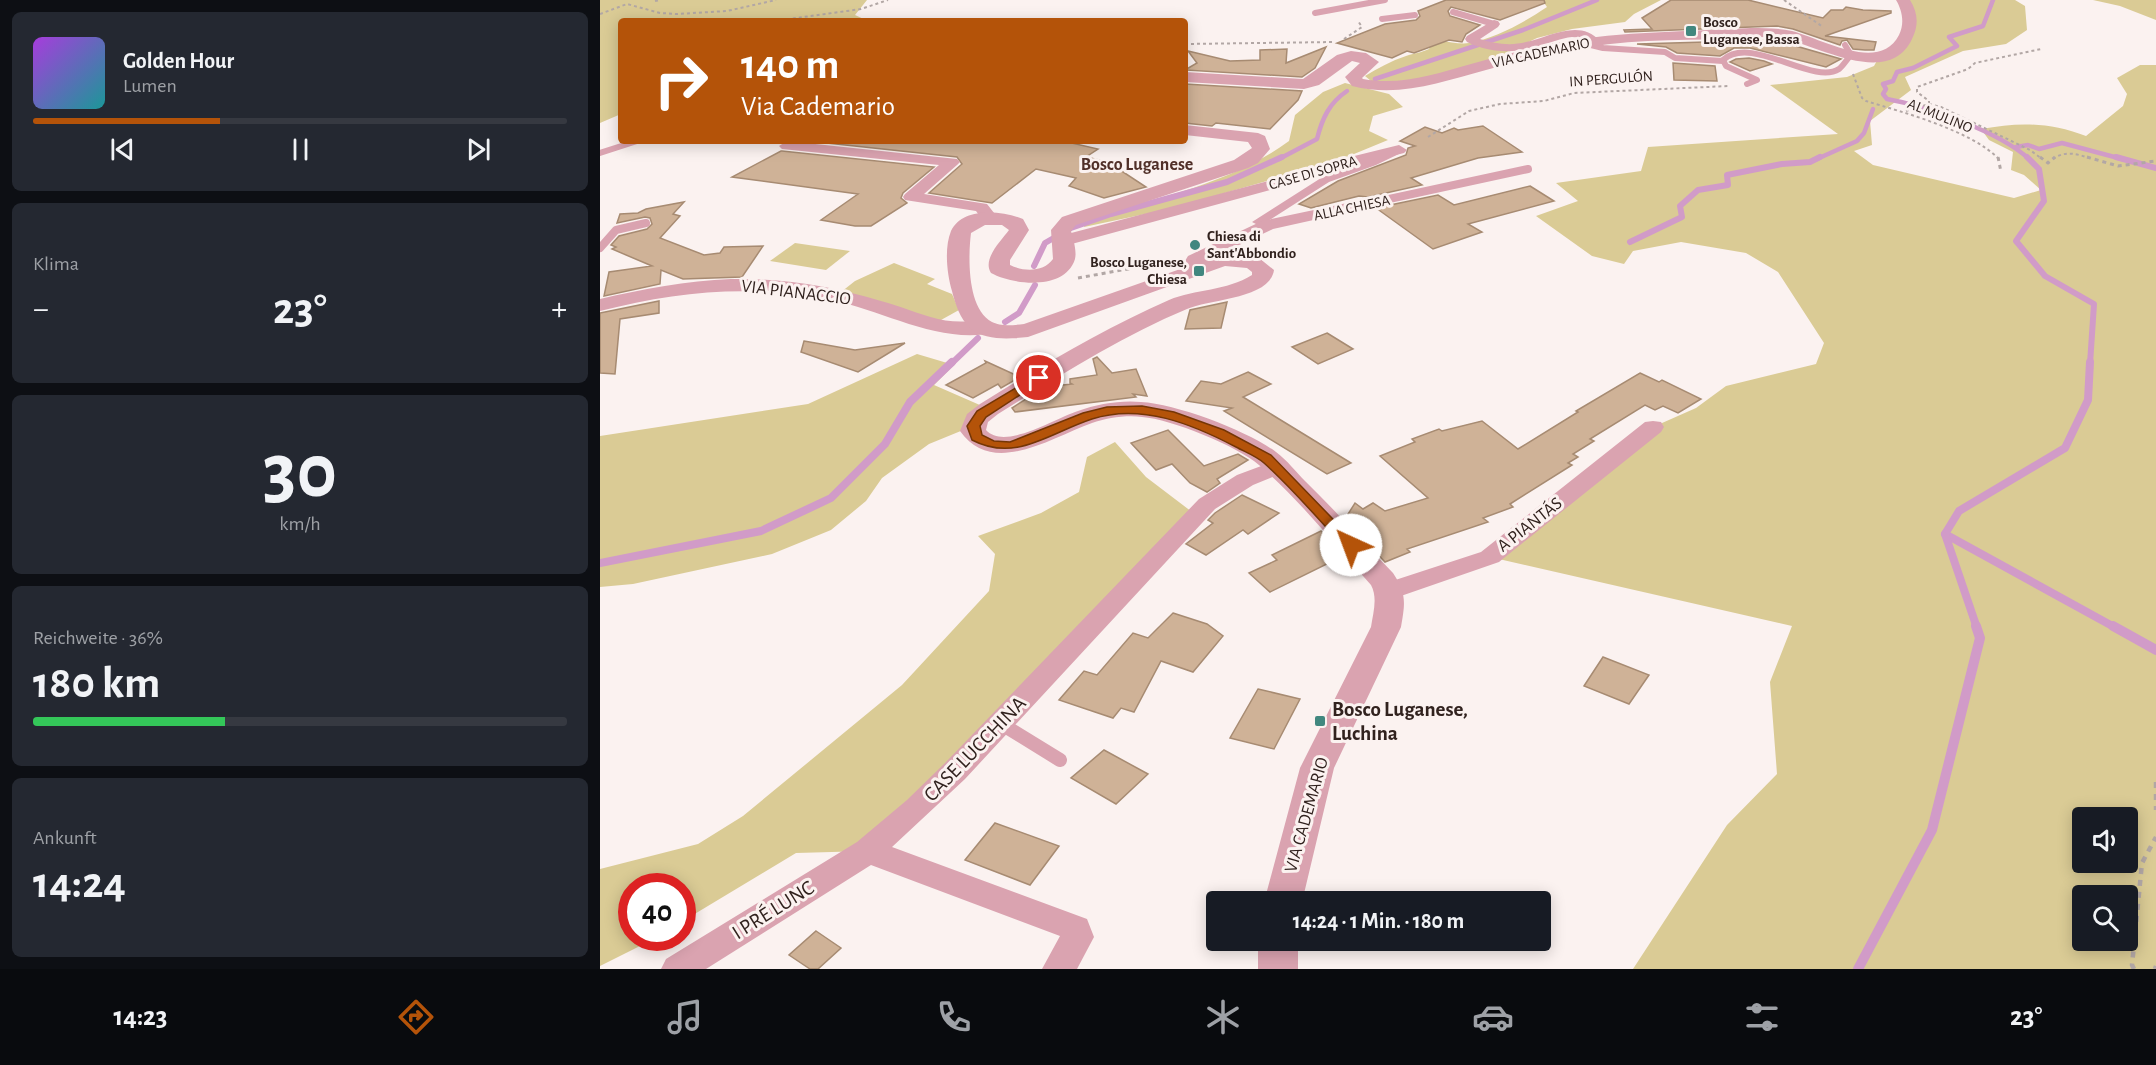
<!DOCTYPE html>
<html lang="de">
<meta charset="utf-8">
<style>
body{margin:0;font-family:"Alegreya Sans",sans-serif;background:#242831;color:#f1f3f6;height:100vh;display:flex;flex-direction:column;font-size:22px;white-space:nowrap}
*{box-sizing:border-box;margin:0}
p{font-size:20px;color:#9ea1a6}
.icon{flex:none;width:33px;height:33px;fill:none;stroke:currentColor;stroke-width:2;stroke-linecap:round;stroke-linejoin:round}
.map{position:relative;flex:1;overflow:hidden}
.panel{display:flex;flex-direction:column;gap:12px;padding:12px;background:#0d0f14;width:600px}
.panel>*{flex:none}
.banner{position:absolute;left:18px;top:18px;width:570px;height:126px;border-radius:6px;box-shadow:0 3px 15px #0003;background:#b45309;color:#fff;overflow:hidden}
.controls{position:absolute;left:1472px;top:807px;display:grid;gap:12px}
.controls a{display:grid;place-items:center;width:66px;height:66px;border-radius:6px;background:#171b24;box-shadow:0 3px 15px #0003;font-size:30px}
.speed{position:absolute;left:18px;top:873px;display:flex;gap:12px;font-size:30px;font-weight:700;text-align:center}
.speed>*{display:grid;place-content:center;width:78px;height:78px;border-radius:50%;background:#171b24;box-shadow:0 3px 15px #0003;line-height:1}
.speed .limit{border:9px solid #d22;background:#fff;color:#111}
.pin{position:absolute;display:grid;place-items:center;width:51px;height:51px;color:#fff;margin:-26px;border:3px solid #fff;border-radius:50%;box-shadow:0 2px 6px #0007}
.me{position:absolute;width:66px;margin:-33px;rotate:317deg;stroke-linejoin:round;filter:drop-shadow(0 0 4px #0008)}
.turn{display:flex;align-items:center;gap:21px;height:126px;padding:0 24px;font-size:27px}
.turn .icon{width:78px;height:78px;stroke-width:2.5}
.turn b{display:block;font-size:42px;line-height:51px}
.big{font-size:45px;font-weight:700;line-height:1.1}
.panel .widget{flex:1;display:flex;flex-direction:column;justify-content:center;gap:9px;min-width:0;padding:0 21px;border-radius:9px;background:#242831}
.panel .dial{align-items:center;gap:0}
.dial b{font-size:78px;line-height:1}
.song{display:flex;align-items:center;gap:18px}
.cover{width:72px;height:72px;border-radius:9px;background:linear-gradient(135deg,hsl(280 70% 55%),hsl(180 70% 35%))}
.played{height:6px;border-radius:3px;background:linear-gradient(90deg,#b45309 35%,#363941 35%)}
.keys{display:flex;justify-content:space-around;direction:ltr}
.heat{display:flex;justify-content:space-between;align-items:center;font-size:33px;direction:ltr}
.charge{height:9px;border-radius:4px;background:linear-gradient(90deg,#34c759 36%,#363941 0)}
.trip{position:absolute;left:606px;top:891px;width:345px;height:60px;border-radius:6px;background:#171b24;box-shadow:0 3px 15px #0003;font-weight:700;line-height:60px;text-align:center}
.menu{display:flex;height:96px;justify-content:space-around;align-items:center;background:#090b0e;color:#9ea1a6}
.menu .icon{width:42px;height:42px}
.menu .current{color:#b45309}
.menu b{font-size:27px;color:#f1f3f6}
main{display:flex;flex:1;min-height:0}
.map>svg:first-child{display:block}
.green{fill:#dacb95;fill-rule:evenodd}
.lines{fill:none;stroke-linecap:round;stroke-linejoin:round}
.stream-far3{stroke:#d19bc8;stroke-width:4.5}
.stream-far2{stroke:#d19bc8;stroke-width:6}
.stream-far1{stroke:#d19bc8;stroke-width:8}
.stream{stroke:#d19bc8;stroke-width:10}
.building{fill:#cfb297;stroke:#a78b72;stroke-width:1.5}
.path-far2{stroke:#b2a7a5;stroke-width:2;stroke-dasharray:3 3;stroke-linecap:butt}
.path-far1{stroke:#b2a7a5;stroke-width:3;stroke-dasharray:4 4;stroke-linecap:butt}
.path{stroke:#b2a7a5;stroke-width:4.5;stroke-dasharray:6 6;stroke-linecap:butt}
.service-far2{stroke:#daa3b0;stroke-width:6}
.service-far1{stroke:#daa3b0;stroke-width:8}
.service{stroke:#daa3b0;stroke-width:14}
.pedestrian{fill:#daa3b0;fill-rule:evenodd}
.minor{fill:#daa3b0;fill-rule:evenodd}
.tertiary{fill:#daa3b0;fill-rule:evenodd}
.route{fill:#b45309;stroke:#753606;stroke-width:1.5}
.poi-dot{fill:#41877f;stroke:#fbf2f0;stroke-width:2}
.labels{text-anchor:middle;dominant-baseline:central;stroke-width:6;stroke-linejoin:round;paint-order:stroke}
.far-poi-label{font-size:15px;font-weight:bold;fill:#31221e;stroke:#fbf2f0;text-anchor:start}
.far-street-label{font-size:15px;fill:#31221e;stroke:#fbf2f0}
.far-quarter-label{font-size:18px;font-weight:bold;fill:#513029;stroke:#fbf2f0}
.street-label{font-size:18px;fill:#31221e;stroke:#fbf2f0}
.near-poi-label{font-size:21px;font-weight:bold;fill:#31221e;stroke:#fbf2f0;text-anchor:start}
.near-street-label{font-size:21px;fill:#31221e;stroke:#fbf2f0}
</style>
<main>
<section class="panel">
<div class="widget">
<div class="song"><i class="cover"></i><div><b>Golden Hour</b><p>Lumen</p></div></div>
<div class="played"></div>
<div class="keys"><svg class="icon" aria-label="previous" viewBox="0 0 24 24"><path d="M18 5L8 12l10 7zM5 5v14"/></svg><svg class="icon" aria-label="pause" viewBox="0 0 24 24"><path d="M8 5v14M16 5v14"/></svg><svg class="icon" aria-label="next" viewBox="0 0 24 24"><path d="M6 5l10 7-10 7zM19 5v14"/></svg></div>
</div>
<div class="widget"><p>Klima</p>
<div class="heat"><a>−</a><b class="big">23°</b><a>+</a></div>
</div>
<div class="widget dial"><b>30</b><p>km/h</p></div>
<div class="widget"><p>Reichweite · 36%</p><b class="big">180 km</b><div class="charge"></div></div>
<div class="widget"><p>Ankunft</p><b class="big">14:24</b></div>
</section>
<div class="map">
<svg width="1556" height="969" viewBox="0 0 1556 969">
<rect width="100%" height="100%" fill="#fbf2f0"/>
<g class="green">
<path d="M0,0H267L255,15L268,21H21V114L0,123Z"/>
<path d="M942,0H1061L1034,14L1025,22L972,29L937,38L892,60L840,76L785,83L771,81L765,76C778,68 791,61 806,56C814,53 821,53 829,49L832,42C845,39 857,45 869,43C896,38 925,22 947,7Z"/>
<path d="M1303,0H1415L1425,6L1427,30L1406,44L1363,51L1305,77L1311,90L1270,121L1272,145L1254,151L1273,165L1414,198L1441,190L1424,175L1411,170L1413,152L1389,140L1381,129C1419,122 1449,122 1486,136L1523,106L1527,94L1517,78L1540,65H1556V969H1033L1127,825L1177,774L1170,682L1192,626L890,557L1053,427L1096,408L1126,386L1216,364L1224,343L1178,272L1146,253L1081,242L1033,251L1024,264L992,256L936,216L978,201L956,183L1041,171L1048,147L1238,134L1170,85L1247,77L1274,66L1279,57L1306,36ZM1482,818H1527V862H1482ZM1482,896H1527V940H1482Z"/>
<path d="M1493,0H1556V20L1520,6Z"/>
<path d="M745,83L789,94L803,107L773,116L769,131L788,140L737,161L569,209L484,227L486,218C553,200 633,183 689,141L695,115L723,92Z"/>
<path d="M195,243L250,251L226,270L170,261Z"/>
<path d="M294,263L335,279L327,284L352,294L359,310L332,325L236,296L255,281Z"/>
<path d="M317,354L354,365L334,385L389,409L373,426L329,444L282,478L266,501L231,530L172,554L33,584L0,587V436L208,404Z"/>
<path d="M515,442L546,477L596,515L268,851L196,853L83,921L82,886H32V938H56L0,966V869L98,844L143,816L302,685L389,591L395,554L378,536L441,513L479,492L487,457Z"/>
</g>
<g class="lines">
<g class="stream-far3">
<path d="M1393,0L1383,26L1349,37L1357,46L1313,68L1297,72L1293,81L1283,84L1286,89L1283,94L1287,99C1326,106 1400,132 1429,159"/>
<path d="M775,79L923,30L997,0"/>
<path d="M1416,147L1428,145L1439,149L1462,143L1522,159"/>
<path d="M679,159L717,139C722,119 729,103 747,91"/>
<path d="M1217,159L1257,141L1264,133L1273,109"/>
</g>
<g class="stream-far2">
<path d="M1427,157L1439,169L1444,201L1416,241L1445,276L1494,304L1490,364"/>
<path d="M1516,157L1556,168"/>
<path d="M1030,242L1082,217L1080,206L1098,190L1128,185L1127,175L1182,164L1210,162L1220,157"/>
<path d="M434,266L445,243L471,228L511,214L627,182L682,157"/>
<path d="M405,322L419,313L435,285"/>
<path d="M351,364L378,338"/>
</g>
<g class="stream-far1">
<path d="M1345,534L1516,628"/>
<path d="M0,563L161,531L231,498L285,444L310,402L352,362"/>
<path d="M1377,628L1345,534L1359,511L1465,448L1488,400L1490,362"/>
</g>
<g class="stream">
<path d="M1513,626L1556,650"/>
<path d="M1258,969L1332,830L1380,638L1376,626"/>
</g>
</g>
<g class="building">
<path d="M846,0H944L945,3L900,20L851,7L848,11L850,16L880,25L866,34L862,42L849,40L814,53L807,51L792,58L737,43L785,24L816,20L820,16L818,11Z"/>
<path d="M1071,0H1148L1223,18L1231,10H1243L1246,7L1263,10L1291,11V13L1225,36L1276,42L1274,50H1265L1253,49L1247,40L1242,41L1240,45L1193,29L1177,26L1025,32L1024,30L1052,29L1042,18Z"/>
<path d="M1175,40L1241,59L1226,67L1150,48H1134L1120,56L1077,53L1066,47L1037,44Z"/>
<path d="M726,47L715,68L702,77L585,70L597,63L588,51L630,61L660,60V50L687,49L686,63Z"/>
<path d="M1149,58L1164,61L1172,64L1150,71L1130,62L1136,59Z"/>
<path d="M1073,63L1115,66L1117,81L1074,80Z"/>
<path d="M585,84L702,91L698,100L670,129L616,123L612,126L585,123Z"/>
<path d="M883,126L922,152L878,158L811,178L822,185L768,197L759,196L711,208L699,204L738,181L806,155L808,148L815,146L800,141L825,127L842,133L854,128L858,130Z"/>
<path d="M208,141H463L498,149L486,157L508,162L546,187L504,198L469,186L476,178L436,169L392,203L329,193L362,164L357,157Z"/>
<path d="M181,151H182L334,167L303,193L301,198L307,203L271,226H255L221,220L258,194L132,177Z"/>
<path d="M930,186L954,201L868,224L882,232L833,249L776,208L838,195L854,205Z"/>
<path d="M84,202L73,214L80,216L60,238L104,255L120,253L124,247L163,246L142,277L83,279L61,270L60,284L4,296L9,272L52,266L12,249L16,247L11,245L19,236L47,229L52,224L50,218L45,217L17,223L20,214L38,213L46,209Z"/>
<path d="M59,301V313L20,319L15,374L0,373V313Z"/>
<path d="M627,302L621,328L585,329L590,310Z"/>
<path d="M727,333L753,349L718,364L692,347Z"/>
<path d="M204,341L255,350L305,343L258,372L201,352Z"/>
<path d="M497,357L512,373L536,369L547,396L533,394L536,397L415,412L412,408L445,387L472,384L470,383V379L497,375L493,359Z"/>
<path d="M385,361L420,377L401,388L398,384L373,398L346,385L386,363Z"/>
<path d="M648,372L671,384L643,397L751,463L727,474L624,411L632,408L586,401L601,381L621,384Z"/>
<path d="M1040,373L1059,382L1062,380L1101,399L1078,413L1063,406L1055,410L1045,405L990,439L994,441L973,454L978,457L968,463L972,465L910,504L913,507L883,518L888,522L807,549L810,552L785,562L745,519L755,503L763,509L773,503L785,511L828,498L780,456L815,442L812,439L839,429L842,431L882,421L918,449L978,412L976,411Z"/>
<path d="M568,430L604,466L638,454L648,460L617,479L620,483L607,492L590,483L572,464L556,470L531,443Z"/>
<path d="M642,495L679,513L648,534L643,530L606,555L586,544L613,523L608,520L615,513Z"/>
<path d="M721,531L743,556L670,592L649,573L677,560L672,555Z"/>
<path d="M573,613L607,624L623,636L593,672L561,661L534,712L521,708L513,718L459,700L484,671L497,675L533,633L548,638Z"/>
<path d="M1003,657L1049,675L1029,704L984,686Z"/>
<path d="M658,689L700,699L674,749L630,738Z"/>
<path d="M504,750L548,774L516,804L471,778Z"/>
<path d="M395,823L459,846L430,885L365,860Z"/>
<path d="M216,931L241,948L218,969H210L189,955Z"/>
</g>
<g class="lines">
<g class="path-far2">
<path d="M1184,0L1223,27"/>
<path d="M55,1L60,0"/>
<path d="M0,14L27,4L60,13L77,14L127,11L176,0"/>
<path d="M175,21L261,9L288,0"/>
<path d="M744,39L762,27L758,21"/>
<path d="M585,44L734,42"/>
<path d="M1253,74L1262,98L1266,101C1305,113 1370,130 1399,159"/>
<path d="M1329,104L1341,107L1430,150L1442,159"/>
<path d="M1306,111L1329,104V101L1317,92V87L1368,69L1375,63L1441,49"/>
<path d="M828,137L869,111L900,104L944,101L974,93L1129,86"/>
<path d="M1453,159C1465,150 1478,154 1492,159"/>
</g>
<g class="path-far1">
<path d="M1398,157L1401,172"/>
<path d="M1440,157L1448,163L1455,157"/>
<path d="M1487,157L1518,166L1556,161"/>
<path d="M478,278L544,266"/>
</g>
<g class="path">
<path d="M1556,782V810"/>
<path d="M1534,969L1532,965L1542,863L1556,837"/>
<path d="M1555,969L1556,966"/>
</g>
<g class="service-far2">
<path d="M853,12L894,24"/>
<path d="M715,13L785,0"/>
<path d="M782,19L815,15"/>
<path d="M983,43L1003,48L1065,52L1075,58L1123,61"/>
<path d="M1147,84L1157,80L1126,66L1123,60C1151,34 1213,86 1239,69C1243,66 1247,59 1251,55L1245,45"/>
<path d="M0,153L37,141"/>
</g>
<g class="service-far1">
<path d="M766,204L928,169"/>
<path d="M0,248L16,230L46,223"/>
</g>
<path class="service" d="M400,723L460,760"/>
<path class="pedestrian" d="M799,147L805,150L803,152L776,165L729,182L668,221L674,225L672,228H664L652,222L721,178Z"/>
<g class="minor">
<path d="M894,20L898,21L900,24L898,27L880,39C895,44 911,46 926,42C949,37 980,18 1000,41L994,45C986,43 981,37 972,37C961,38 950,43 940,46C915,54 890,53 867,42L865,39L867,36Z"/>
<path d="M187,141L357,159L360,162L357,165L324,194L387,204L398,218L390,223L384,222L376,211L305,200L303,197L305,194L339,165L182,149L179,146Z"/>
<path d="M799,145L807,150L804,153L744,168L711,179L468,245H456L453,241L456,237L699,173L734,161Z"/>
<path d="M766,199L772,201L774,204L772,207L673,229L601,263L594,275H582L579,271L588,256L662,221Z"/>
<path d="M131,279C181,278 232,286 281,301C300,306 318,314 338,319C358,324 378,319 397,324L400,328L397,332C342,346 285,311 232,300C152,284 78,291 0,311V299C43,289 86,281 131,279Z"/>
<path d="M1053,421L1061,422L1064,427L1061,432L899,562L798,597L789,599L780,597L777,591L780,585L881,552L1045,422Z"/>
<path d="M677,460L685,462L688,467L685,472L653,485L615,509L365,779L292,847L487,919L494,937L477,969H442L460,936L271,865L106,969H61L66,959L257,842L307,800L345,763L599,499L637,475Z"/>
</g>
<g class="tertiary">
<path d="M1296,0H1310C1318,13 1319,25 1312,39C1289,88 1220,46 1184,39C1172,36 1160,37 1148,38C1095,41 1041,38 988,47C954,52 920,60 886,70C841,82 799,98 752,86L745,77L760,63L752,61L719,85L704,89L585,82V72L703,79L737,55L751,51L766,53L779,62L762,78L763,79C801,86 835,74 871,64C900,56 930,48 960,42C1023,31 1087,32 1151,28C1164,28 1178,28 1192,31C1222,39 1280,73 1299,35C1305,23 1302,10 1296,0Z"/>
<path d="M585,125L658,133L665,136L670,149L658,163L648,168L476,225L471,231C473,239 477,250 475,259C465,291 413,285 391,273C382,259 401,241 409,230L402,225H385L371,233C368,257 367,309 392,322C401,327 414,325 424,324L623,254L659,258L674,270C670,299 609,299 587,309C520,337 459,376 398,414L388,422L386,430C405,451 455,418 478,411C497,404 521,400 541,402C577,404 648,431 676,452C687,460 696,472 705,481C736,511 764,543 793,573C807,594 805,603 801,627L734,768L702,902H664L700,768L771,627C773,613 778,598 771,585C735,545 700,500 659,465C637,446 571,419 542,417C526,415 507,418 492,423C452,437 393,478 360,431L367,414L380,404C441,366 503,329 569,300C595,289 627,291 652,275V272L647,268L625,266L428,337C410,339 385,341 370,328C360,319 355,303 352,291C347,274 344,248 351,231C363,206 403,211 423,219L429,230L410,260V265C424,272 444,272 453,259L451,230L462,217L634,160L652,148L648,142L585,135Z"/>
<rect x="658" y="940" width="40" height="29"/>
</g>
</g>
<path class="route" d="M439,374L445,378L443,380L386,417L380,426L382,435L394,441L410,442L483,413L507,407L542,406L574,412L624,430L671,455L758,545L751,550L746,549C719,520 693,489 664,463C656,456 645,452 636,447C592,424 541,403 492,419C449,433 416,463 372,440L367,426L377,411Z"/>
<g class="poi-dot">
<rect x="1085" y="25" width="12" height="12" rx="3"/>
<circle cx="595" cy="245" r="6"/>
<rect x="593" y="265" width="12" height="12" rx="3"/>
<rect x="714" y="715" width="12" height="12" rx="3"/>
</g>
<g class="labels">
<g class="far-poi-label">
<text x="1103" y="22">Bosco<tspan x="1103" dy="17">Luganese, Bassa</tspan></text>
<text x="607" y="236">Chiesa di<tspan x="607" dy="17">Sant'Abbondio</tspan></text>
<text x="587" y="262" text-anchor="end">Bosco Luganese,<tspan x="587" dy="17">Chiesa</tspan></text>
</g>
<g class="far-street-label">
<text transform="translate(941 53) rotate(-12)">VIA CADEMARIO</text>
<text transform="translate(1011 79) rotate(-4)">IN PERGULÓN</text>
<text transform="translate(1340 116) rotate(22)">AL MULINO</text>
<text transform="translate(713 173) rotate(-16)">CASE DI SOPRA</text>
<text transform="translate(752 208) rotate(-12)">ALLA CHIESA</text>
</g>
<g class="far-quarter-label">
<text x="537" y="165">Bosco Luganese</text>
</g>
<g class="street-label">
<text transform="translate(196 293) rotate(7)">VIA PIANACCIO</text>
<text transform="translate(930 525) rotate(-38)">A PIANTÁS</text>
<text transform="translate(707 815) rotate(-74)">VIA CADEMARIO</text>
</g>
<g class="near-poi-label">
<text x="732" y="709">Bosco Luganese,<tspan x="732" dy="24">Luchina</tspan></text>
</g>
<g class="near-street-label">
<text transform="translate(375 749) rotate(-46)">CASE LUCCHINA</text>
<text transform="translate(173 910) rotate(-32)">I PRÉ LUNC</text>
</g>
</g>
</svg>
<div class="controls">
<a><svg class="icon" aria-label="sound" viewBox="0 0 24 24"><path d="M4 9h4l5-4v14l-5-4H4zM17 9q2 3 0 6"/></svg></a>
<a><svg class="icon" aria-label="search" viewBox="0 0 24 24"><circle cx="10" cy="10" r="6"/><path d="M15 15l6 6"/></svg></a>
</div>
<div class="speed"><div class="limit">40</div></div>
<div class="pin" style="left:439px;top:378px;background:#d93025"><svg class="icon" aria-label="arrive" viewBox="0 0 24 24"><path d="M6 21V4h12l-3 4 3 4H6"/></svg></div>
<svg class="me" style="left:751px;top:545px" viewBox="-20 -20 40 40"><circle r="19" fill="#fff"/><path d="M0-13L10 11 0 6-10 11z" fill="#b45309"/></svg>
<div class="trip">14:24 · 1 Min. · 180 m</div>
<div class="banner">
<div class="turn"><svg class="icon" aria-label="right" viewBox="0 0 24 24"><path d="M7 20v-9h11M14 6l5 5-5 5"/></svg><div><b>140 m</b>Via Cademario</div></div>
</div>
</div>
</main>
<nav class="menu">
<b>14:23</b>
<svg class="icon current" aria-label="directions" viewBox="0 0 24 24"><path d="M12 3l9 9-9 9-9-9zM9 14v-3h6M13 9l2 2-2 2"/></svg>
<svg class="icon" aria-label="music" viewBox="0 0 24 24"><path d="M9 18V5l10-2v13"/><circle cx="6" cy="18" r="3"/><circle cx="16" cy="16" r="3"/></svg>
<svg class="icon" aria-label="phone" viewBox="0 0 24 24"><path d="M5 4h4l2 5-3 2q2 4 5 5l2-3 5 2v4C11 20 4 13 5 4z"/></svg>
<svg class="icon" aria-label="climate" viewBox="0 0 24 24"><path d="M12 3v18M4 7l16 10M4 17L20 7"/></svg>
<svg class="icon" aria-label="car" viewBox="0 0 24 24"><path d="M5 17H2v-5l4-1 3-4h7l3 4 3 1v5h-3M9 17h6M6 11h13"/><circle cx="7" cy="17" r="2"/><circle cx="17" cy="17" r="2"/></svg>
<svg class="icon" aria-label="filters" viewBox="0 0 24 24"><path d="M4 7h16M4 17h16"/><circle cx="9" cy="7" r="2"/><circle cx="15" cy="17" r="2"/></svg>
<b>23°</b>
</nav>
